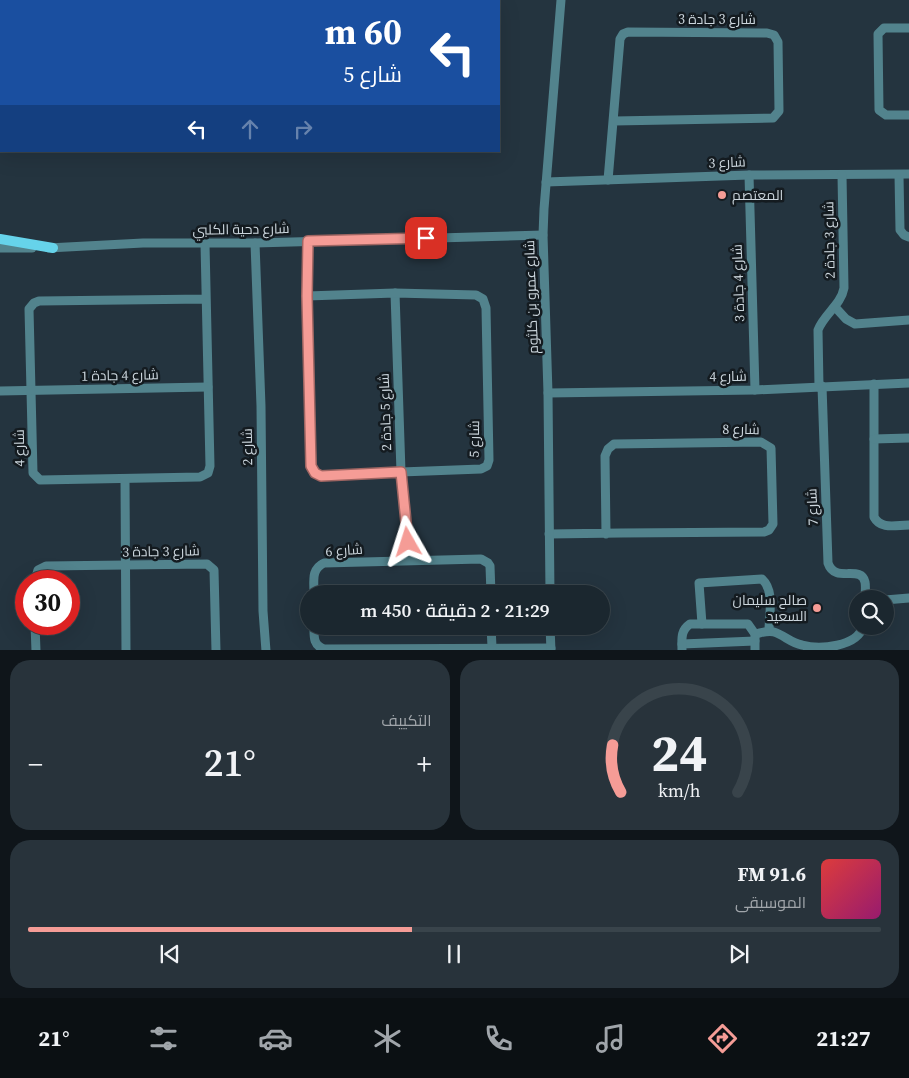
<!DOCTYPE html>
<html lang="ar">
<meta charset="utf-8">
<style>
body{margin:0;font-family:"Source Serif 4",Cairo,serif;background:#28333b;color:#f1f3f6;direction:rtl;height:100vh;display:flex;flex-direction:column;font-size:19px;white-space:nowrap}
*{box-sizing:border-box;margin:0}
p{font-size:16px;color:#a0a5aa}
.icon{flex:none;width:28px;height:28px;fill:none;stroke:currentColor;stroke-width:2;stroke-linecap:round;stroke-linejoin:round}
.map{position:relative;height:650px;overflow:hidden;direction:ltr}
.details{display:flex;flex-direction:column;gap:10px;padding:10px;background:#0f151a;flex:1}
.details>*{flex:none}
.guide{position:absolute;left:0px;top:0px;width:500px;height:152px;box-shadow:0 5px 20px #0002,0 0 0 1px #39444b;direction:rtl;background:#1a4fa0;color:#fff;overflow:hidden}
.fabs{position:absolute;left:849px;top:590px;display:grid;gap:10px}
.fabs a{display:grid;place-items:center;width:45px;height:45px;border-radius:50%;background:#1b272f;box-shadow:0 5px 20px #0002,0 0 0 1px #39444b;font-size:25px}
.speed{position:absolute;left:15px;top:570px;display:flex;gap:10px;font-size:25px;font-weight:700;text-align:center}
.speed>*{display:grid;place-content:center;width:65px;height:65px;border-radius:50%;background:#1b272f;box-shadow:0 5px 20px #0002,0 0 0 1px #39444b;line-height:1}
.speed .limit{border:8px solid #d22;background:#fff;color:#111}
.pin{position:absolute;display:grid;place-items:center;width:42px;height:42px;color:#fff;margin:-21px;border-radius:10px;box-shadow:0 2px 8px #0006}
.me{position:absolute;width:55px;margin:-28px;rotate:354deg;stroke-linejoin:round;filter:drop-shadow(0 0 4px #0008)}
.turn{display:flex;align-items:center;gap:18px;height:105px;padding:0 15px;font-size:22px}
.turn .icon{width:65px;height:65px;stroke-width:2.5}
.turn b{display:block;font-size:35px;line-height:42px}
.lanes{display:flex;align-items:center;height:48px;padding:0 15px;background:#0003;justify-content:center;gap:25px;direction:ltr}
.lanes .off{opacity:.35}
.big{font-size:38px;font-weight:600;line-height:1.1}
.details .widget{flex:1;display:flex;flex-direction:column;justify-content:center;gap:8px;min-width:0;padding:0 18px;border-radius:20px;background:#28333b}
.details .dial{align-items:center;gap:0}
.dial svg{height:130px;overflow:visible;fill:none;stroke:#39444b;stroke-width:7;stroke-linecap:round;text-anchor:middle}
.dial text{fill:#f1f3f6;stroke:none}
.song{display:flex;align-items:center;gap:15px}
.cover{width:60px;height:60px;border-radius:8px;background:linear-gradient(135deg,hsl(0 70% 55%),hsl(320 70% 35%))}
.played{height:5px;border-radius:2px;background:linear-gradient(90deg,#f59c96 45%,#39444b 45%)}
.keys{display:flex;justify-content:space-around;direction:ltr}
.heat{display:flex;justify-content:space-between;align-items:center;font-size:28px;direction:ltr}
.details .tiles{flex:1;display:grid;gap:10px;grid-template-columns:1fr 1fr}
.widget:last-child{grid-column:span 2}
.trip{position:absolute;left:300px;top:585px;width:310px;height:50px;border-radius:25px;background:#1b272f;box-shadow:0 5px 20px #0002,0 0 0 1px #39444b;font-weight:600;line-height:50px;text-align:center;direction:rtl}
.tab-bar{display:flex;height:80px;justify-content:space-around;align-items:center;background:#0b1013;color:#a0a5aa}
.tab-bar .icon{width:35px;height:35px}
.tab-bar .active{color:#f59c96}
.tab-bar b{font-size:22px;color:#f1f3f6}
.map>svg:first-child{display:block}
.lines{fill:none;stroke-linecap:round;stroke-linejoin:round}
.minor{stroke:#52838d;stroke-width:9}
.major{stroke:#66d3ea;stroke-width:10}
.route-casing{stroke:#9f6562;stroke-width:12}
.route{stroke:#f59c96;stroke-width:9}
.poi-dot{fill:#f59c96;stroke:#141b20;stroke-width:2}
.labels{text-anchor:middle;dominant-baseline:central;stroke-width:5;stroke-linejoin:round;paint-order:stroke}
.street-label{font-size:14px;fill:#ccd6dd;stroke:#141b20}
.poi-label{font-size:14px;fill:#ccd6dd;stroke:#141b20;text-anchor:start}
</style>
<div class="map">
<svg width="909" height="651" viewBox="0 0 909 651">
<rect width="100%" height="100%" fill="#24343f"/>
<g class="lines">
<g class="minor">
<path d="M909,28H884L878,34L879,110L886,115H909"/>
<path d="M749,175L755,390"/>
<path d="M899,175L900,230L904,235L909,237"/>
<path d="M608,180L620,39L623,34L628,32L767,33L774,35L778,42L779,111L773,118L614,121"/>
<path d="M546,182L749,175L909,174"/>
<path d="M255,243L261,406L263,611L266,651"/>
<path d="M205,244L210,466L208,473L200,477L40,480L33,473L29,309L34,303L39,301L206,299"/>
<path d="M0,248H32"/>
<path d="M48,248L143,243H255L543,235"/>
<path d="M395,293L401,472L410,560"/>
<path d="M307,296L395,293L476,295L483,299L486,308L489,460L487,466L481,469L321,475L312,470L307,296L308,241"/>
<path d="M835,307L846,319L855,324L909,320"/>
<path d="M874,384V517C881,530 896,525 909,525"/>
<path d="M822,386L828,563C835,584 861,564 865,582C866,587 865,594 865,599"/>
<path d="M819,387L818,330C824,314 841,305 844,288L842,175"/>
<path d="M0,391L208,387"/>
<path d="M548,393L755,390L909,383"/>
<path d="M874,439L909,438"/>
<path d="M125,479L126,651"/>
<path d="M549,534L621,533L764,532L769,530L773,524L771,448L761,442L614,444L608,449L605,456L606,534"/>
<path d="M35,581L38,570L46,566L207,564L214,570L216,651"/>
<path d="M314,594C314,581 311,569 324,563L481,559L488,563L490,566L491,594"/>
<path d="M550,594L548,393L543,235L544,209L561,0"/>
<path d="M885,600L909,598"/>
<path d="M35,624L36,651"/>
<path d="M702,624L699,583L762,579C775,591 769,614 769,631"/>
<path d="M314,626C314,637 313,645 324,649L551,648"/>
<path d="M491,626L492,647"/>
<path d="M550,626L551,651"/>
<path d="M755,634C761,633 768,630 774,632C784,635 791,643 802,645C819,650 858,647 863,626"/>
<path d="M682,644L755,641"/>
<path d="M682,651C682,639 680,631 690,624H748L755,634V651"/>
</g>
<path class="major" d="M0,239L53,248"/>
</g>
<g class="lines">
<g class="route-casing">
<path id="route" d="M408,542L401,472L321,476L315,473L311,466L307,296L308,241L426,238"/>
</g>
<use href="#route" class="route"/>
</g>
<g class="poi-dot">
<circle cx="722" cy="195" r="5"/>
<circle cx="817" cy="608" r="5"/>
</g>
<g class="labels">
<g class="street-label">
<text x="717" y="19">شارع 3 جادة 3</text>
<text transform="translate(727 162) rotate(-2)">شارع 3</text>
<text transform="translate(241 229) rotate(-1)">شارع دحية الكلبي</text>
<text transform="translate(829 240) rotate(-91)">شارع 3 جادة 2</text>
<text transform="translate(738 283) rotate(-92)">شارع 4 جادة 3</text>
<text transform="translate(531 297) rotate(-92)">شارع عمرو بن كلثوم</text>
<text transform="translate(120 375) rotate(-1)">شارع 4 جادة 1</text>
<text transform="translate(728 376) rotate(-1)">شارع 4</text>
<text transform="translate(385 412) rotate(-92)">شارع 5 جادة 2</text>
<text transform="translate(741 429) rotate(1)">شارع 8</text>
<text transform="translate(474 439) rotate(-89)">شارع 5</text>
<text transform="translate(247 447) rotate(-91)">شارع 2</text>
<text transform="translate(19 448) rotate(-91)">شارع 4</text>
<text transform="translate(812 507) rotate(-92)">شارع 7</text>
<text transform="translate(344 550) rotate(-4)">شارع 6</text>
<text transform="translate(161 551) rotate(-1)">شارع 3 جادة 3</text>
</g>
<g class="poi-label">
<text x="732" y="195">المعتصم</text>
<text x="807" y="600" text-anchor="end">صالح سليمان<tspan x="807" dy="16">السعيد</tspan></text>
</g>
</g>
</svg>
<div class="fabs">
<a><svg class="icon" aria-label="search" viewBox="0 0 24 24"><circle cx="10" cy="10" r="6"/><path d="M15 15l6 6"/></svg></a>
</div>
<div class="speed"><div class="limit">30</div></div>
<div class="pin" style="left:426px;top:238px;background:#d93025"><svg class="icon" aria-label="arrive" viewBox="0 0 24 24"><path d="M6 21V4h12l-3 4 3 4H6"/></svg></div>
<svg class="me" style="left:408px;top:542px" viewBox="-20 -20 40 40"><path d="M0-17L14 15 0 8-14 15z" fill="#f59c96" stroke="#fff" stroke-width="4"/></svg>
<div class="trip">21:29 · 2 دقيقة · 450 m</div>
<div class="guide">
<div class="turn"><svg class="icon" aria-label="left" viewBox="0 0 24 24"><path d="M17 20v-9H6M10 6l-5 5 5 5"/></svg><div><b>60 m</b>شارع 5</div></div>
<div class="lanes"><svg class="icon" aria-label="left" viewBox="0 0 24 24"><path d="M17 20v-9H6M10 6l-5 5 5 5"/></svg><svg class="icon off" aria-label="ahead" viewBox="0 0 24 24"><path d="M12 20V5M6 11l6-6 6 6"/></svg><svg class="icon off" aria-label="right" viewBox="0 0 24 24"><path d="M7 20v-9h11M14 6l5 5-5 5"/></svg></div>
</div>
</div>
<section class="details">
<div class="tiles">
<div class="widget dial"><svg viewBox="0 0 100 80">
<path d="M14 69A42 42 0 1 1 86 69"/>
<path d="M14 69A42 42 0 0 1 9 40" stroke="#f59c96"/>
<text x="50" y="56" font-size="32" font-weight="700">24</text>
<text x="50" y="72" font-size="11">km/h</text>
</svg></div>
<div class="widget"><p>التكييف</p>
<div class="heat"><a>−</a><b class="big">21°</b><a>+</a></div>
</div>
<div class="widget">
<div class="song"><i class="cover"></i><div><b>91.6 FM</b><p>الموسيقى</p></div></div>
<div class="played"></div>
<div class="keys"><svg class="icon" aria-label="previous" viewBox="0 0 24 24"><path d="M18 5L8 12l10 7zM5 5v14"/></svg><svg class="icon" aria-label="pause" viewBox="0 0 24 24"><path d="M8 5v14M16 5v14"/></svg><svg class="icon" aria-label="next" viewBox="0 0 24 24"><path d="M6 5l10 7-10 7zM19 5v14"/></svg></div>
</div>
</div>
</section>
<nav class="tab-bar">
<b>21:27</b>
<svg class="icon active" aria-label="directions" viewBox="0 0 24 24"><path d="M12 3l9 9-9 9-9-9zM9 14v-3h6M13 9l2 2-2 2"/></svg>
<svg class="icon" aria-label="music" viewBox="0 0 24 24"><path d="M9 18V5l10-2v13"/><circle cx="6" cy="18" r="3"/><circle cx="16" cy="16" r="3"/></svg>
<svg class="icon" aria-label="phone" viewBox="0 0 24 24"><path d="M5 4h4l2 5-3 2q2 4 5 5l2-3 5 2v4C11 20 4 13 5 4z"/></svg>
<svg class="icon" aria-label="climate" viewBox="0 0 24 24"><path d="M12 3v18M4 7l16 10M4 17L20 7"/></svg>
<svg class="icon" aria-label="car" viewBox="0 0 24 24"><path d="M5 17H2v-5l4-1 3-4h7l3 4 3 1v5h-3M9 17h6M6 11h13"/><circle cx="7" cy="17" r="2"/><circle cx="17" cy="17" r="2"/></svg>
<svg class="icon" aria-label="filters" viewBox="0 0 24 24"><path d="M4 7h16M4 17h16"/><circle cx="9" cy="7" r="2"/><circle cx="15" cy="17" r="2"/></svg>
<b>21°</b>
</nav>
